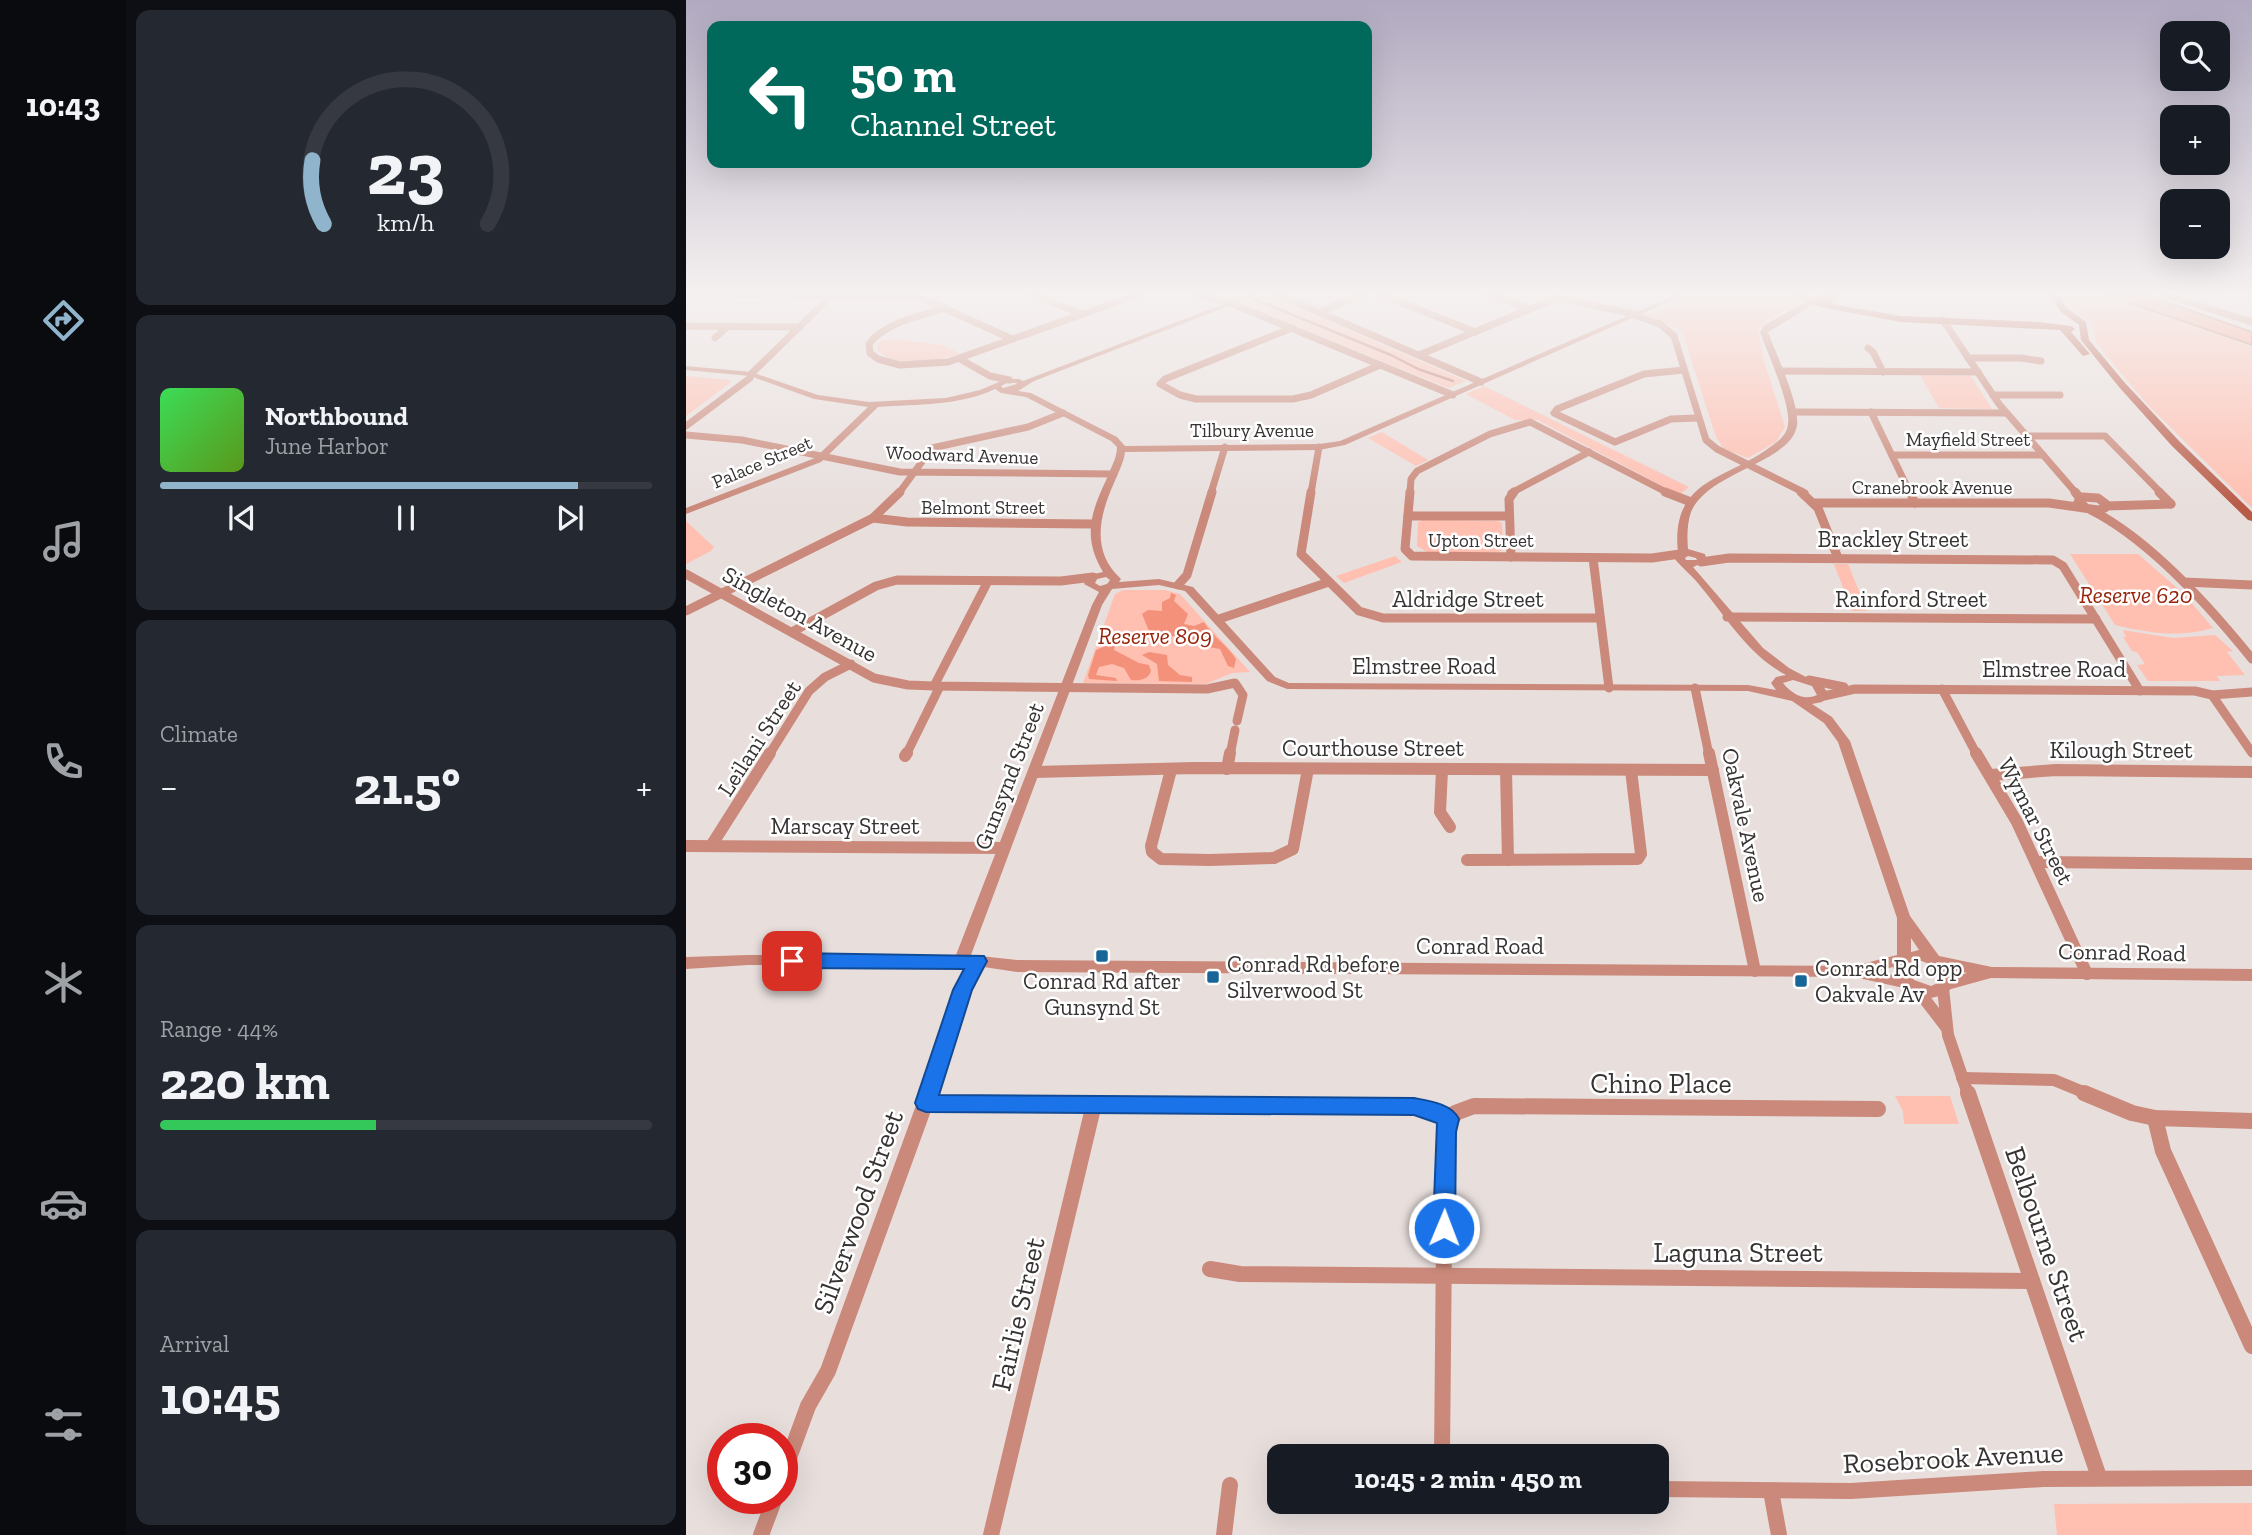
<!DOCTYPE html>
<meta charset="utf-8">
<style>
body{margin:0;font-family:"Zilla Slab",serif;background:#242831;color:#f1f3f6;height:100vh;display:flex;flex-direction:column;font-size:26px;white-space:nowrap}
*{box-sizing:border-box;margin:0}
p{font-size:23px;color:#9ea1a6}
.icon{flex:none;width:38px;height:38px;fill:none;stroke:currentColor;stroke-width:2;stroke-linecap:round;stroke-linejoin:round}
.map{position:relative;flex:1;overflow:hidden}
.panel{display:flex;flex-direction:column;gap:10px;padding:10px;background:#0d0f14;width:560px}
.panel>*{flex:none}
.banner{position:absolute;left:21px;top:21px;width:665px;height:147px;border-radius:14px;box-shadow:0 7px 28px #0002;background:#00695c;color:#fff;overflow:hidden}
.controls{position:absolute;left:1474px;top:21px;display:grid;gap:14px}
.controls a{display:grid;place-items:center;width:70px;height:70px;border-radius:14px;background:#171b24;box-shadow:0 7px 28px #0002;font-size:35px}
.speed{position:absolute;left:21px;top:1423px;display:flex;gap:14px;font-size:35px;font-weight:700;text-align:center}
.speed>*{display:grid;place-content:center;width:91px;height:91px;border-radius:50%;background:#171b24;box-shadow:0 7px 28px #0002;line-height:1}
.speed .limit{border:10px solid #d22;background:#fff;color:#111}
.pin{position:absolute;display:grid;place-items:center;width:60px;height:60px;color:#fff;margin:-30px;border-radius:14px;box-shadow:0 4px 10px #0006}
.me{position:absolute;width:77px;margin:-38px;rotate:1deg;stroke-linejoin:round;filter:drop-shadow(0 0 5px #0008)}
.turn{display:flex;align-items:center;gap:24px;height:147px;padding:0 28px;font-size:32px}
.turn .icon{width:91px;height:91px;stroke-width:2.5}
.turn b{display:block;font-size:49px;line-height:60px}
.big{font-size:52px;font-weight:800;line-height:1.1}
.panel .card{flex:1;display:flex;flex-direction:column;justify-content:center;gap:10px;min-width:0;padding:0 24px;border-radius:14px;background:#242831}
.panel .dial{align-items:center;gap:0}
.dial svg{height:182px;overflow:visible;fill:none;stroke:#363941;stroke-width:7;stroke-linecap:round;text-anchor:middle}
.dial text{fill:#f1f3f6;stroke:none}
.song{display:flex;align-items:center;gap:21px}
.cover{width:84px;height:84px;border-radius:10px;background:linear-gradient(135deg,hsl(130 70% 55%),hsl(90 70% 35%))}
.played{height:7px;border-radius:4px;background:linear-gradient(90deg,#8fb4cc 85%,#363941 85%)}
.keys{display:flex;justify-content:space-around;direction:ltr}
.heat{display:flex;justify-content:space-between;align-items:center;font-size:38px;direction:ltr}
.charge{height:10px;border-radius:5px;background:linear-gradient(90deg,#34c759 44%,#363941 0)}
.trip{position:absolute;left:581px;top:1444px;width:402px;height:70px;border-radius:14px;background:#171b24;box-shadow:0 7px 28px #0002;font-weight:800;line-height:70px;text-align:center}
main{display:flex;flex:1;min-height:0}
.tabs{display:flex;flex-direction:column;width:126px;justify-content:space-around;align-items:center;background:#090b0e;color:#9ea1a6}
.tabs .icon{width:49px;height:49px}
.tabs .on{color:#8fb4cc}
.tabs b{font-size:32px;color:#f1f3f6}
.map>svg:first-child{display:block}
.green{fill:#ffbfb1}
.forest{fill:#f3917b}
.water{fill:#fc9983;stroke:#c17a6b;stroke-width:2}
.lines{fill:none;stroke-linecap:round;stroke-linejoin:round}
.stream{stroke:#c17a6b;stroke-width:2.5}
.minor-far3{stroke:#ca897a;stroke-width:7}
.minor-far2{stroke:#ca897a;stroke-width:9}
.minor-far1{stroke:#ca897a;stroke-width:12}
.minor{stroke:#ca897a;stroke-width:16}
.tertiary{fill:#ca897a;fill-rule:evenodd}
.secondary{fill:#b85b47;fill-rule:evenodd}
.route{fill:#1a73e8;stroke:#114b97;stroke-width:2}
.poi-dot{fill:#186698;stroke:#fff;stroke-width:2.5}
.labels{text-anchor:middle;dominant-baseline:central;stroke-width:5;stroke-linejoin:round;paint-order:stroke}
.far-street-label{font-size:19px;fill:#363332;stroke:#fff}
.street-label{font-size:23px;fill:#363332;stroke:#fff}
.park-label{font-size:23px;font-style:italic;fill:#97240b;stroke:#fff}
.poi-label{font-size:23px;fill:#363332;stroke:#fff;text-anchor:start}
.near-street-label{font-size:28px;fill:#363332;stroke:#fff}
</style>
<main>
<nav class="tabs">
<b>10:43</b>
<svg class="icon on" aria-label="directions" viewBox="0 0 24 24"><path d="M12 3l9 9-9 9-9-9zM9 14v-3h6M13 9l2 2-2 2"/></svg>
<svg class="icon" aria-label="music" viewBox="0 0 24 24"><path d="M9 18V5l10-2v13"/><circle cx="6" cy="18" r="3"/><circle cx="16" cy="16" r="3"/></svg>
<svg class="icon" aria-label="phone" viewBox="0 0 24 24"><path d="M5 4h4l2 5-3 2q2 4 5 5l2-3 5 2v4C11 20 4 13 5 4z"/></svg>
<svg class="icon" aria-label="climate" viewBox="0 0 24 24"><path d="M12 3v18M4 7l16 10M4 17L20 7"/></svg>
<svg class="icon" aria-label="car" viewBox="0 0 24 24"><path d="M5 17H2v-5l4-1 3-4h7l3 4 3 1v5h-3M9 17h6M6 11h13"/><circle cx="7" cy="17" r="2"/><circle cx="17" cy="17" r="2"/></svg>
<svg class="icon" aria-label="filters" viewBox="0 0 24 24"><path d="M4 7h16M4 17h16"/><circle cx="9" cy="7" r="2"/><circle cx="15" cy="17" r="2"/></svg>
</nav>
<section class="panel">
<div class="card dial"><svg viewBox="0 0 100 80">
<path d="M14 69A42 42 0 1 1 86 69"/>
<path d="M14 69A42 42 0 0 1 9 41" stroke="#8fb4cc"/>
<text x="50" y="56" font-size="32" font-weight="700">23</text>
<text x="50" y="72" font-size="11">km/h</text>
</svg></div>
<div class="card">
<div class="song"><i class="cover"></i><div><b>Northbound</b><p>June Harbor</p></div></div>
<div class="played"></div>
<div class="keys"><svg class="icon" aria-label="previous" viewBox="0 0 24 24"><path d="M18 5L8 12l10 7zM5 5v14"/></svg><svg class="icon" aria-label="pause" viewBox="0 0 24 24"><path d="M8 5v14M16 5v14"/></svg><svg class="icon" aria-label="next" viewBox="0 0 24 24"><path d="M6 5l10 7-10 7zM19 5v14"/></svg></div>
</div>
<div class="card"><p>Climate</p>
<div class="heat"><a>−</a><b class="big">21.5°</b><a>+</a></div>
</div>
<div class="card"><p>Range · 44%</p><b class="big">220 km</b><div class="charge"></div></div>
<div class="card"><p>Arrival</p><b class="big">10:45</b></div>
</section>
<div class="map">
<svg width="1566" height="1535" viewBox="0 0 1566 1535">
<rect width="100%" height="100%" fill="#e8dfdd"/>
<g class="green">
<path d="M1012,292H1090L1117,302L1081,320L1072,331L1079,364L1099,427L1090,442L1062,458L1038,449L1030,437L996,331L961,315Z"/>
<path d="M1375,292H1411L1566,347V508L1463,406L1429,366L1410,342L1406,323L1386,309Z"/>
<path d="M580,294L780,381L762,388L556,304Z"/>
<path d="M204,339L258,345L273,354C251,361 207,369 191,349L193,341Z"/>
<path d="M1234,375L1285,376L1306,409L1253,408Z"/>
<path d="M0,376L43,380L45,382L0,416Z"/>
<path d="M798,386L1003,487L993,495L852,420H829L780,394Z"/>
<path d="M696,432L742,460L730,466L682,438Z"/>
<path d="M737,520L811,521L816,523L817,550L812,552H741L731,546L732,522Z"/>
<path d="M0,521L28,547L25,551L0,564Z"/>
<path d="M1384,554H1452L1498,594L1527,628C1494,638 1462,633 1429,625Z"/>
<path d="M709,556L716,562L658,583L650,576Z"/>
<path d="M1148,564H1162L1181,611H1166Z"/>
<path d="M437,590H479L494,594L564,672L546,673L520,684L397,683L429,594Z"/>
<path d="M1437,630L1487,638L1529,635L1547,651L1541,652L1559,675L1531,676L1534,681H1462L1451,665L1459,664L1451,652L1446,651L1437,637H1440Z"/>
<path d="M1209,1096H1264L1273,1124H1218L1217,1111Z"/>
<path d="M1566,1503V1535H1371L1368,1504Z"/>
</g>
<g class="forest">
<path d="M485,593L490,595L488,601L502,614L498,624L508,626L518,622C525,635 541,645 550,659L548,668L542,666L534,649L505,644L493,635L482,637L463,631L456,614L462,610L476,611V602L484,598Z"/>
<path d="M425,632L431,636L428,650L453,663L463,665L465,671C462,680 453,681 445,680L438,668L426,664L413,667L410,675L430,678L431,681L403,679L402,675L410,650L417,647L418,637Z"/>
<path d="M463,652L481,655L482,665L494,675L506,677V682L473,681L471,664L456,655Z"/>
</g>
<path class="water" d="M1412,292H1452L1566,332V345Z"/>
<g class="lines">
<g class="stream">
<path d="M547,292L553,293"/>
<path d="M568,299L705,355L732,369L767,381"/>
</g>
<g class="minor-far3">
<path d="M342,292L395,314"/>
<path d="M503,292L540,302"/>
<path d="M586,292L795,382"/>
<path d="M689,292L789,332"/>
<path d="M797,292L844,309L871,298"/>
<path d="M984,292L994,295"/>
<path d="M1470,292L1566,322"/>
<path d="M4,294L231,296L326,339"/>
<path d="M871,298L949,314"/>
<path d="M1142,298L1154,292"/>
<path d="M544,303L767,395"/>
<path d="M260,308C235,316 199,322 183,344L184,353L192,359L214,365L262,362L459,292"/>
<path d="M633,312L683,292"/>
<path d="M948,315L974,324L988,336L1020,440L1031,449L1119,493"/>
<path d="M1257,320L1313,404L1390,493"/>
<path d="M0,326L114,327"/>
<path d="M606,328L479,379L474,384L494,395L510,399H607L625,395L694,365"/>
<path d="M29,338L42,326"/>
<path d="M1182,348L1187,352L1197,372"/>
<path d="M733,355L844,309"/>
<path d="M1282,358H1335L1355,361"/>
<path d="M274,359L304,376L323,380"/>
<path d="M998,370L958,374L871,409L868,413L929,442L985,419L1012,418"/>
<path d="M1093,371L1292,372"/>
<path d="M65,374L146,295"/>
<path d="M1307,395H1374"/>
<path d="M1107,412L1320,413"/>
<path d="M1185,412L1224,493"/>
<path d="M0,426L64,378"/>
<path d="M0,435L56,440L214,472L428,474"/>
<path d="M1339,436H1419L1475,493"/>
<path d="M1206,455H1357"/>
<path d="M213,493L246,448L342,427L377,413"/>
<path d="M525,493L539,447"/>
<path d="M625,493L633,447"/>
<path d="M724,493L725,479L731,471L804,434L844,422L982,493"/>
<path d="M825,493L903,452"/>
</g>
<g class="minor-far2">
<path d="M625,492L615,554L673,611L697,618H914"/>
<path d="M724,492L719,549L726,556L966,558L994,554"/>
<path d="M979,492L1005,502"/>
<path d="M1115,492L1132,508L1152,558"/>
<path d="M1224,492L1229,503"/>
<path d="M1389,492L1394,498"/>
<path d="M1473,492L1485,504"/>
<path d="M1129,503H1363L1412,510L1419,508L1420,504L1412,498L1396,497L1392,502L1399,507"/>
<path d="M1420,506L1485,504"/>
<path d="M1405,510C1464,540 1525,608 1566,659"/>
<path d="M722,516H823"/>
<path d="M187,518L221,522L407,524"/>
<path d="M825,557L823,499L828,492"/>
<path d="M907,558L923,688"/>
<path d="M1015,562L1043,558L1367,560L1377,566L1454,691"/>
<path d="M0,574L188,678L222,685L248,686L521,689L549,683L557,695L551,721"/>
<path d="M1498,582L1566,585"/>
<path d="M492,585L501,575L526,492"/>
<path d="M0,611L187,518L214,492"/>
<path d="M1041,617L1410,619"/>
<path d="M533,619L643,582"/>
<path d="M106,632L190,586L211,580L375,581L407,577"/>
<path d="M1123,680L1158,687"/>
<path d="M248,686L302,581"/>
<path d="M1009,688L1023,755"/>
<path d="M1256,689L1291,755"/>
<path d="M1526,695L1566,753"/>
<path d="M1138,696L1169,689L1509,691L1526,695L1566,692"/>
<path d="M83,755L123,691L139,677L165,664"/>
<path d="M220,755L254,686"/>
<path d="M544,755L549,730"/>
</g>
<g class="minor-far1">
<path d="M1023,753L1069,971"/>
<path d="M1290,753L1331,822L1401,974"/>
<path d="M219,756L221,753"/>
<path d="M541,769L544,753"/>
<path d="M485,770L465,846L466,852L475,859L524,860L588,858L607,849L622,769"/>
<path d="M756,770L754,812L764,827"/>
<path d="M820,770L822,860"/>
<path d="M348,772L509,768L1027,770"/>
<path d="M1305,775L1370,770L1566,772"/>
<path d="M0,846L318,848"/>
<path d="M25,846L84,753"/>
<path d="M781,860L952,859L955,854L945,770"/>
<path d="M1350,862L1566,864"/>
<path d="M1230,988L1260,1027"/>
<path d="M1257,988L1262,1035L1282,1094"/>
<path d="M1276,1078L1368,1080L1402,1094"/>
<path d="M243,1094L277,990L291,961"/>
</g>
<g class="minor">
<path d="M1282,1093L1413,1477"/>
<path d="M1398,1093L1446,1113L1469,1118L1566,1121"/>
<path d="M240,1103L728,1106L747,1110L763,1119"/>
<path d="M1469,1118L1477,1151L1566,1346"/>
<path d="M524,1269L554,1274L1346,1281"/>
<path d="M756,1456L759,1132L769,1113L788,1106L1192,1109"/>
<path d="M96,1477L122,1406L142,1371L243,1093"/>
<path d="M971,1489L1165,1491L1357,1479L1566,1478"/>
<path d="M1085,1491L1093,1535"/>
<path d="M75,1535L89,1498"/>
<path d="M305,1535L408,1104"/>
<path d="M538,1535L544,1485"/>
</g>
<path class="tertiary" d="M569,292H579L348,381L332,391L345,393L431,437L439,446L633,444L654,441L996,292H1005L659,445L633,450L439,452C438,462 432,473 428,483C413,516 405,552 435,579L433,582L473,579L507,587L589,677L603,683L1062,685L1090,690L1085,683L1090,677L1100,675C1062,655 1041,618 1015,587C1007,576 996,568 988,558L992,553C984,477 1041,481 1087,445C1094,440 1101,434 1102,424C1105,404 1082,354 1074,332L1079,325L1124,299H1130V303L1082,332C1090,354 1114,404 1111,425C1106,463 1022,471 1005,512C1001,524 1001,537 1002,549L1019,554L1021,561L1007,567L1077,648L1103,668L1120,677L1134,682L1144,696L1136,702L1126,704L1146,717L1164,741L1224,916L1253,956L1306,967L1566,969V981L1305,978L1265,989L1257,995L1245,998L1222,989L1168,977L331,972L291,966L62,965L0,969V957L62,955H270L406,605L413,592L398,584L403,575L417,572C396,537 405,512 421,478C425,467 431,458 431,447L425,441L340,397L315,393L309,389C274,406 230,404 192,407L135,462L0,514V508L129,458L182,407L128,399L64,376L0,370V366L65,372L132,395L183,402L260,398L294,390L320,379H333L337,381ZM321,383H330L331,384L317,388L315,386ZM1002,556L1010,558L1011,560H1000L999,558ZM420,577L424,580L421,584L414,586L409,583L411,579ZM473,585L499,591L581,681L601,689L1062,691L1106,701L1138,723L1152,742L1211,918V955L1168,966L331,960L285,955L416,605L426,589ZM1107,680L1126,686L1131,695C1118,701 1106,694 1097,683ZM1225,938L1233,950L1225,952ZM1233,960C1246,965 1254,967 1254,982L1245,986L1228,980L1221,967L1222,963ZM1207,967L1211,976L1191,971ZM1267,970L1281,973L1268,977Z"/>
<g class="secondary">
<path d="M1098,292C1111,291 1122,298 1135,295L1148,300L1149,302L1146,304L1215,316L1353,322L1385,326L1389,329L1385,332L1404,354L1397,356L1374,330L1215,322L1134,307Z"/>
<path d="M1362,292H1370L1381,308L1400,322L1403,340L1439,383L1494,442L1566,512V521L1562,520L1486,446L1433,387L1395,340L1393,325L1375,312Z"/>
</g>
</g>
<linearGradient id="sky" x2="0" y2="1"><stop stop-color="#b0a9c0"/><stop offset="0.58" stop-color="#f5f1f0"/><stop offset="1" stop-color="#f5f1f0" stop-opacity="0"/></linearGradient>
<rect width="1566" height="507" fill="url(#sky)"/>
<path class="route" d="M106,953L298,956L301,961L286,990L253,1095L728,1098C744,1101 766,1104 773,1119L770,1132L769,1228L766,1235L758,1238L750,1235L747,1228L751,1123L728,1115L240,1112L232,1109L229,1103L267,990L278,969L106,968L99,966L96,961L99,956Z"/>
<g class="poi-dot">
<rect x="409" y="949" width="14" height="14" rx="3.5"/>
<rect x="520" y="970" width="14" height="14" rx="3.5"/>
<rect x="1108" y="974" width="14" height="14" rx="3.5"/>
</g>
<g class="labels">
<g class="far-street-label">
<text x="566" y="430">Tilbury Avenue</text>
<text x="1282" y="439">Mayfield Street</text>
<text transform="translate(276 455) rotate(2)">Woodward Avenue</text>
<text transform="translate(76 462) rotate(-23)">Palace Street</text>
<text x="1246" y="487">Cranebrook Avenue</text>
<text x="297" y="507">Belmont Street</text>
<text x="795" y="540">Upton Street</text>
</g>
<g class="street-label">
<text x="1207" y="539">Brackley Street</text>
<text x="782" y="599">Aldridge Street</text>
<text x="1225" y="599">Rainford Street</text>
<text transform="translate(114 614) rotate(29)">Singleton Avenue</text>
<text x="738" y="666">Elmstree Road</text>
<text x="1368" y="669">Elmstree Road</text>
<text transform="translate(73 738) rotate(-57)">Leilani Street</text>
<text x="687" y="748">Courthouse Street</text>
<text x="1435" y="750">Kilough Street</text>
<text transform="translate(323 776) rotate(-69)">Gunsynd Street</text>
<text transform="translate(1350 821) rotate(63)">Wymar Street</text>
<text transform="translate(1060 825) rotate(78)">Oakvale Avenue</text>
<text x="159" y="826">Marscay Street</text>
<text x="794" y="946">Conrad Road</text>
<text transform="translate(1436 952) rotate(1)">Conrad Road</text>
</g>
<g class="park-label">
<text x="1450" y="595">Reserve 620</text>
<text x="469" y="636">Reserve 809</text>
</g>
<g class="poi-label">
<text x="541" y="964">Conrad Rd before<tspan x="541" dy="26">Silverwood St</tspan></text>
<text x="1129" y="968">Conrad Rd opp<tspan x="1129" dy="26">Oakvale Av</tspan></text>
<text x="416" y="981" text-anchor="middle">Conrad Rd after<tspan x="416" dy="26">Gunsynd St</tspan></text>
</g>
<g class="near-street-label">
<text x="975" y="1083">Chino Place</text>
<text transform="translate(172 1212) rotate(-70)">Silverwood Street</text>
<text transform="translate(1361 1244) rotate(71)">Belbourne Street</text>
<text x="1052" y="1252">Laguna Street</text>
<text transform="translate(332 1314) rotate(-77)">Fairlie Street</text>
<text transform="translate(1267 1458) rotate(-3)">Rosebrook Avenue</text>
</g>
</g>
</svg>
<div class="controls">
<a><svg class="icon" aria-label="search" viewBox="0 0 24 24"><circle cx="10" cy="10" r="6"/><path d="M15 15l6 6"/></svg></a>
<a>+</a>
<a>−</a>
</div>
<div class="speed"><div class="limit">30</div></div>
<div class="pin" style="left:106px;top:961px;background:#d93025"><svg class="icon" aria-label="arrive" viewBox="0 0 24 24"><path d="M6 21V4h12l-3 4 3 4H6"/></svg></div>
<svg class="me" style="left:758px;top:1228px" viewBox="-20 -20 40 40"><circle r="17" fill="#1a73e8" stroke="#fff" stroke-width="3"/><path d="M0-11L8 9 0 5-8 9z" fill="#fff"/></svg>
<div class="trip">10:45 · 2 min · 450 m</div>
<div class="banner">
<div class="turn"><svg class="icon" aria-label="left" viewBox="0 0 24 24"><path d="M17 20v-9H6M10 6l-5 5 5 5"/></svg><div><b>50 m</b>Channel Street</div></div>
</div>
</div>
</main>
